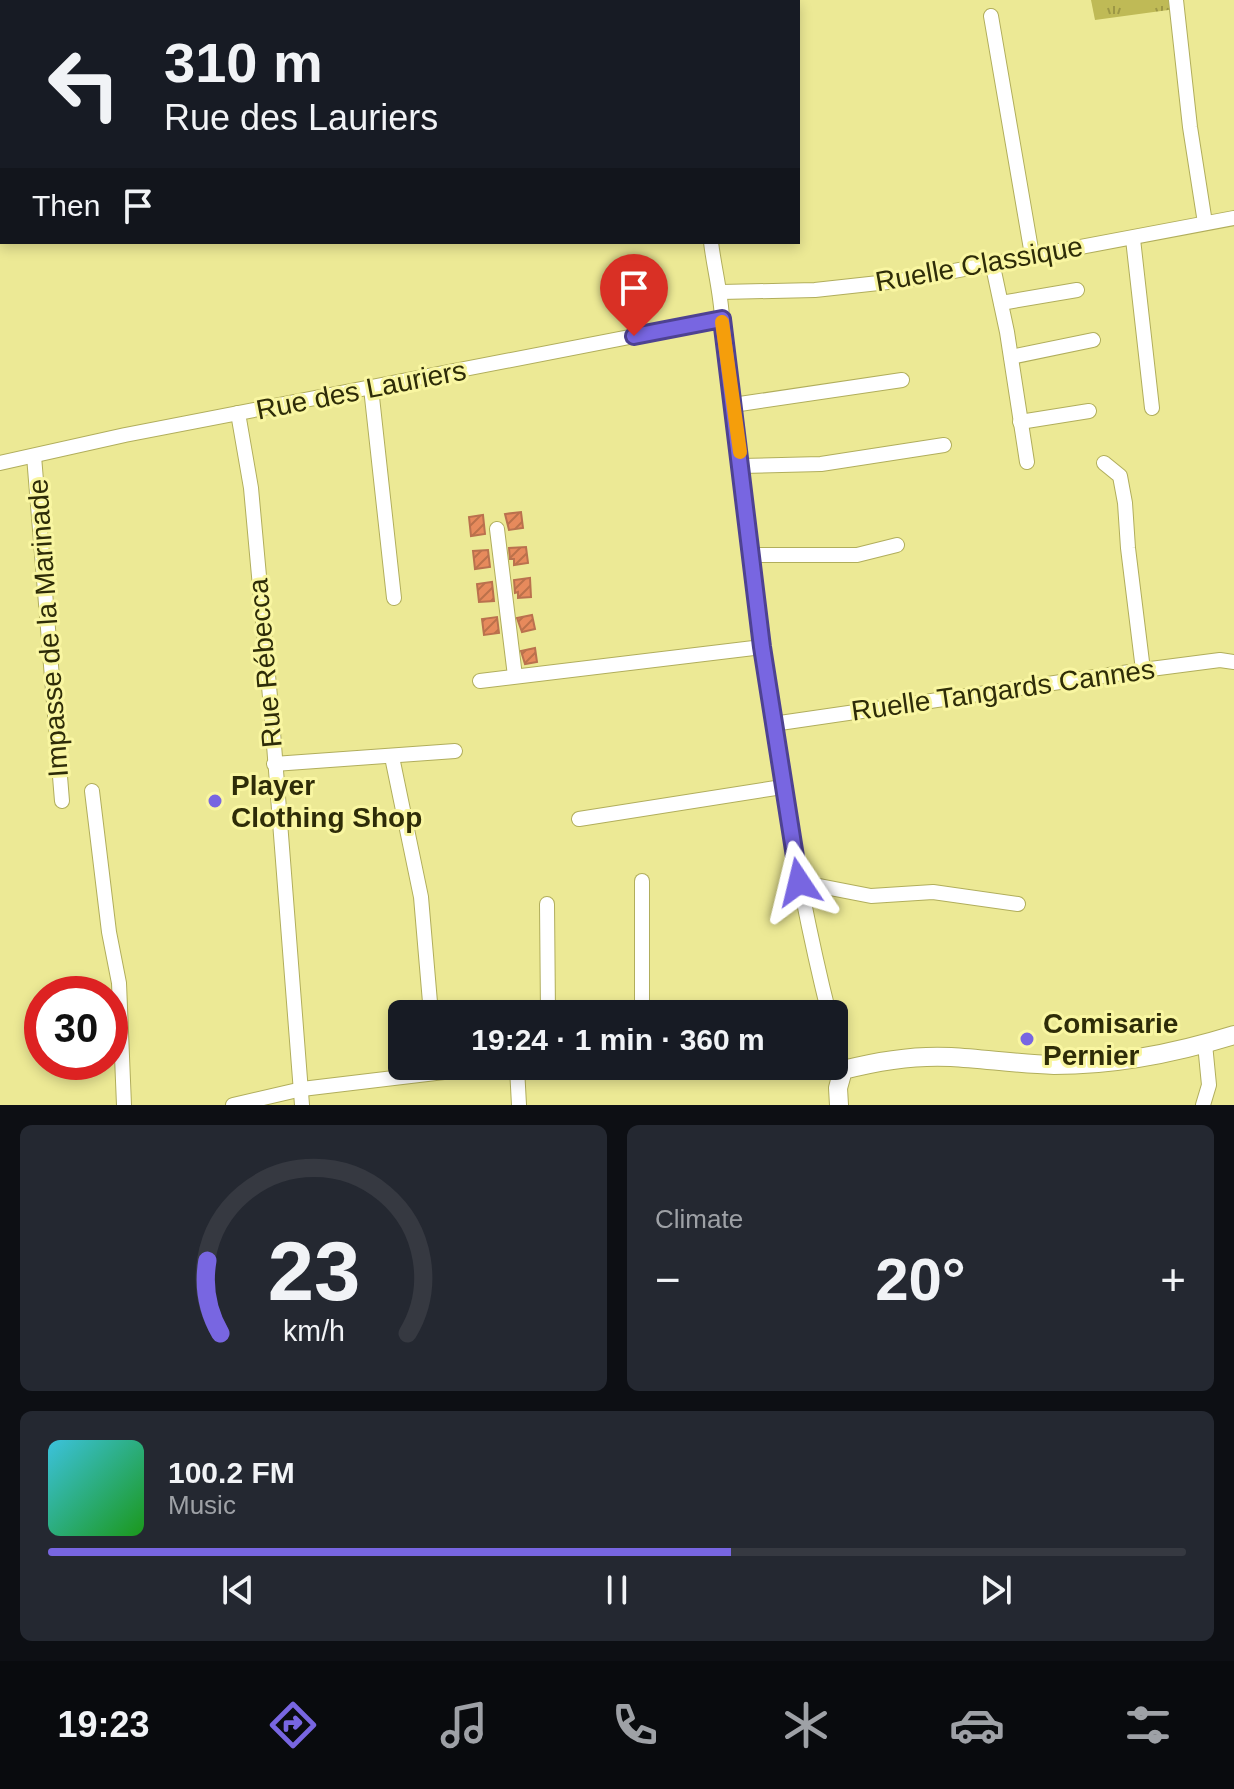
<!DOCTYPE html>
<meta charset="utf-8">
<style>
body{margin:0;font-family:Arial,sans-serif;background:#242831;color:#f1f3f6;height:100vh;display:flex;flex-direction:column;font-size:30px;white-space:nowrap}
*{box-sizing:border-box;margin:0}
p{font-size:26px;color:#9ea1a6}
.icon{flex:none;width:44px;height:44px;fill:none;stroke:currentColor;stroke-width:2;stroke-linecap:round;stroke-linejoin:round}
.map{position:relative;height:1105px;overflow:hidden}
.drawer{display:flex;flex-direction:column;gap:20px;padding:20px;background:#0d0f14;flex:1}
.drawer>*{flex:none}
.guide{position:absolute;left:0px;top:0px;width:800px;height:244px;box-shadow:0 4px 12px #0003;background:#171b24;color:#f1f3f6;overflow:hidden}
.speed{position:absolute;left:24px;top:976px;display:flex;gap:16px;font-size:40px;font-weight:700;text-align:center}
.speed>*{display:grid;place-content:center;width:104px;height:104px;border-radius:50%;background:#171b24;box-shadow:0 4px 12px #0003;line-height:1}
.speed .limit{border:12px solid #d22;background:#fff;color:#111}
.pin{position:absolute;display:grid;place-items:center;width:68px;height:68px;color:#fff;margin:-82px -34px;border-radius:50% 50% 50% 0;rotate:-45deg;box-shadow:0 0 8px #0007}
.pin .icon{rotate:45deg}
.me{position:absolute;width:88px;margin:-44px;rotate:350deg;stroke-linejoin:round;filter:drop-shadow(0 0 6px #0008)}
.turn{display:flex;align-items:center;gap:28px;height:168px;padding:0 32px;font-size:36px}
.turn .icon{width:104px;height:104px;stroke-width:2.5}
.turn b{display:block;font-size:56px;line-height:68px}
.then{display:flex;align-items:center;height:76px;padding:0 32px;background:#0003;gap:16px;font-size:30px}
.big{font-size:60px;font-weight:600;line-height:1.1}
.drawer .tile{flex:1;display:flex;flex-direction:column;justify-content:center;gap:12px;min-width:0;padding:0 28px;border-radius:12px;background:#242831}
.drawer .dial{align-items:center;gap:0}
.dial svg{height:208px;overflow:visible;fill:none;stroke:#363941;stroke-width:7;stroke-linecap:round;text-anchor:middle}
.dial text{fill:#f1f3f6;stroke:none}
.song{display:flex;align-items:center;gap:24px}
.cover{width:96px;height:96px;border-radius:12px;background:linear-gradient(135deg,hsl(190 70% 55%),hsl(120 70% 35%))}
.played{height:8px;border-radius:4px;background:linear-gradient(90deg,#7866e1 60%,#363941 60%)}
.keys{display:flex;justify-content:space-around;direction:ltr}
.heat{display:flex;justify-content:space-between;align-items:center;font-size:44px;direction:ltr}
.drawer .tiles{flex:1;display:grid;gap:20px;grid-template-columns:1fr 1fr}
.tile:last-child{grid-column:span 2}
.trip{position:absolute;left:388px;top:1000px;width:460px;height:80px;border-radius:12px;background:#171b24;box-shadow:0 4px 12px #0003;font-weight:600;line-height:80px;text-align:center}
.tab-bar{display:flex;height:128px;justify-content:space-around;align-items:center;background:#090b0e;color:#9ea1a6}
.tab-bar .icon{width:56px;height:56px}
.tab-bar .selected{color:#7866e1}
.tab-bar b{font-size:36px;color:#f1f3f6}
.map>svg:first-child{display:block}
.grass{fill:url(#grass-tufts)}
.building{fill:url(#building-hatch);stroke:#ba714e;stroke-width:2}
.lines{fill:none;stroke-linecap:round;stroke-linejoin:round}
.street-casing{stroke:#b1ae5c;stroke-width:16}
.secondary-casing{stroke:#b1ae5c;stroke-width:20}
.street{stroke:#fff;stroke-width:14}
.secondary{stroke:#fff;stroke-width:18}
.route-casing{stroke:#4e4292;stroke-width:20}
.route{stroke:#7866e1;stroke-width:14}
.slow{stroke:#f59e0b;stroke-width:14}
.poi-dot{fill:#7866e1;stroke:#f9f6a2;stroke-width:3}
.labels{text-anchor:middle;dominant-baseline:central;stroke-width:6;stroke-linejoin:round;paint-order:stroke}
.street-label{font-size:28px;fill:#2e2c08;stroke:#f9f6a2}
.poi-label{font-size:28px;font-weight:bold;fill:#2e2c08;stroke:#f9f6a2;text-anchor:start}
</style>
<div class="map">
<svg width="1234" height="1105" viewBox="0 0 1234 1105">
<defs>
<pattern id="grass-tufts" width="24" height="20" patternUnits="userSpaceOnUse" patternTransform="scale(2)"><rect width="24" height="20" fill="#bfba56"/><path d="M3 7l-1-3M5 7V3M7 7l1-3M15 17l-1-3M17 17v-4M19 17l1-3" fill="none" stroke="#9c9745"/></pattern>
<pattern id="building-hatch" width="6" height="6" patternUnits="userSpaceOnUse" patternTransform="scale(2)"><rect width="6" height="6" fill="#e78a5c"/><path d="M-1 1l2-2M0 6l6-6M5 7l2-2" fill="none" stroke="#bc714a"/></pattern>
</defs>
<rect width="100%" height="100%" fill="#ece995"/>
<path class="grass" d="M1091,0H1183V8L1095,20Z"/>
<g class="building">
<path d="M521,512L523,528L509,530L505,514Z"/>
<path d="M483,515L485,534L471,536L469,517Z"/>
<path d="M526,547L528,563L514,565V559H510L509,548Z"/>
<path d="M488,550L490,567L475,569L473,551Z"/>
<path d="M530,578L531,597L518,598V592L515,593L514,580Z"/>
<path d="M492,582L494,601L479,602L477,584Z"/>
<path d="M532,615L535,629L522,632L517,618Z"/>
<path d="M497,617L499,633L484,635L482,619Z"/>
<path d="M535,648L537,662L525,664L521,651Z"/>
</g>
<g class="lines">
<g class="street-casing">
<g id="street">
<path d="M167,0V2"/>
<path d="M682,0V2"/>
<path d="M1176,0L1190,127L1205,223"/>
<path d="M991,16L1032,255"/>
<path d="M1133,239L1152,408"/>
<path d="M711,242C714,268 721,293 722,319C752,552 772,786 829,1014"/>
<path d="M992,262L1007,332L1027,462"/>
<path d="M721,292L815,290L906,280L1234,218"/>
<path d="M1001,303L1077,290"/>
<path d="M1011,357L1093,340"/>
<path d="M371,388L394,598"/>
<path d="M733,405L902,380"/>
<path d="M238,413L251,488L272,719L302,1105"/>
<path d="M1020,422L1089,411"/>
<path d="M34,456L62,801"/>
<path d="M0,463L125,435L722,319"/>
<path d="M1104,463L1120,476L1125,503L1128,548L1143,670"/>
<path d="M741,466L821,464L944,445"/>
<path d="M497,529L515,676"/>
<path d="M751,555H857L897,545"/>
<path d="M480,681L762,647"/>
<path d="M773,724L1143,670L1220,660L1234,662"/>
<path d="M392,757L421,897L431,1014"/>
<path d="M274,764L455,751"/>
<path d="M92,791L109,932L119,983L124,1105"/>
<path d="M579,819L782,787"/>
<path d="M642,881V1014"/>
<path d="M799,882L871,896L933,892L1018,904"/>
<path d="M547,904L548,1014"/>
<path d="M834,1035L843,1070"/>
<path d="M501,1066L517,1068L543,1066"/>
<path d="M517,1068L519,1105"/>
<path d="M233,1105L302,1089L494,1066"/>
<path d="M1203,1105L1209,1085L1205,1044"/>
</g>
</g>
<g class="secondary-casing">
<path id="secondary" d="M839,1105L838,1088L843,1070C878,1061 914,1055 951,1057C985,1059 1020,1064 1054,1065C1115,1065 1176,1053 1234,1035"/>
</g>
<use href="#street" class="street"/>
<use href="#secondary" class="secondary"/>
</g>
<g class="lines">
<g class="route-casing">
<path id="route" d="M634,336L722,319L762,647L799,882"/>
</g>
<use href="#route" class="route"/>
<path class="slow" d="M722,322L740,452"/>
</g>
<g class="poi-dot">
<circle cx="215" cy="801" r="8"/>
<circle cx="1027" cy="1039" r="8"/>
</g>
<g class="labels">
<g class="street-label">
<text transform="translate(979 264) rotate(-10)">Ruelle Classique</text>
<text transform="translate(361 390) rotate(-11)">Rue des Lauriers</text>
<text transform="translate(48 628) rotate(-94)">Impasse de la Marinade</text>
<text transform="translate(265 663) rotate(-95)">Rue Rébecca</text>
<text transform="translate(1003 690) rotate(-8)">Ruelle Tangards Cannes</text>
</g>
<g class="poi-label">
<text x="231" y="785">Player<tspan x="231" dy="32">Clothing Shop</tspan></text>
<text x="1043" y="1023">Comisarie<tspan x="1043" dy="32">Pernier</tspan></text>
</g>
</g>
</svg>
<div class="speed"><div class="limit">30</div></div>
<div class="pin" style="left:634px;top:336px;background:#d93025"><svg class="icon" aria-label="arrive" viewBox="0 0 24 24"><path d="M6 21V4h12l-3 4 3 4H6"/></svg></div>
<svg class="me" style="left:799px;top:882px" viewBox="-20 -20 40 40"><path d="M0-17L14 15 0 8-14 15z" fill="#7866e1" stroke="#fff" stroke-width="4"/></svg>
<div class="trip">19:24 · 1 min · 360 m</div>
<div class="guide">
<div class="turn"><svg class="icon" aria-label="left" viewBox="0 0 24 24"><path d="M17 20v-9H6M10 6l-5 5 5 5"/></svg><div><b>310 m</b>Rue des Lauriers</div></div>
<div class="then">Then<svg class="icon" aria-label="arrive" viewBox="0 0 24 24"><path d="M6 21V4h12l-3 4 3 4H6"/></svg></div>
</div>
</div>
<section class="drawer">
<div class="tiles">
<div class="tile dial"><svg viewBox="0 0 100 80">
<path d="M14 69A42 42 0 1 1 86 69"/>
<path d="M14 69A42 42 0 0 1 9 41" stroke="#7866e1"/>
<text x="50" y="56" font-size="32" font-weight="700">23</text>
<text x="50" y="72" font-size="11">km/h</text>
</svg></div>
<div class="tile"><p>Climate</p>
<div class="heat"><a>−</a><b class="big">20°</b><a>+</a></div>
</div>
<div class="tile">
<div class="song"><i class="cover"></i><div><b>100.2 FM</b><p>Music</p></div></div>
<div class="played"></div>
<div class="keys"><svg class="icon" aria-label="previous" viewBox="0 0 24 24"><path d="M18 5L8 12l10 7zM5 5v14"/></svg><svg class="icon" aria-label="pause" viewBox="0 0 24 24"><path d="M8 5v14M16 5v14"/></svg><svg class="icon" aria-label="next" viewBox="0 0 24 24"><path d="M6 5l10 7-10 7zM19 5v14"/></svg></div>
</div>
</div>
</section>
<nav class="tab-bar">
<b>19:23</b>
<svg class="icon selected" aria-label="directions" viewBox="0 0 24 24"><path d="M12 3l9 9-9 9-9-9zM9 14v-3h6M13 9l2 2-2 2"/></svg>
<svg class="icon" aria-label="music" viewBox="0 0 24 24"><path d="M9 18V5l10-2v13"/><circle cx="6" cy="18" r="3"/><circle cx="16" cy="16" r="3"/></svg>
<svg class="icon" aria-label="phone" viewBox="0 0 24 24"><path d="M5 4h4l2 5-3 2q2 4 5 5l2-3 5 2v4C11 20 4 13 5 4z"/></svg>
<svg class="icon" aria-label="climate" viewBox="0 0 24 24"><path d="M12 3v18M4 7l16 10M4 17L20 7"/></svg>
<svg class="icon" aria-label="car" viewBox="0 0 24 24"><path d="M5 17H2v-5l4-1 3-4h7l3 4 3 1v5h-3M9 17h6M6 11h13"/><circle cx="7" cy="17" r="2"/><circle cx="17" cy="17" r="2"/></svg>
<svg class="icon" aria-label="filters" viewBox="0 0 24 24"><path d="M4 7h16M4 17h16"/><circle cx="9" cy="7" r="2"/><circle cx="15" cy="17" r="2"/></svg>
</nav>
